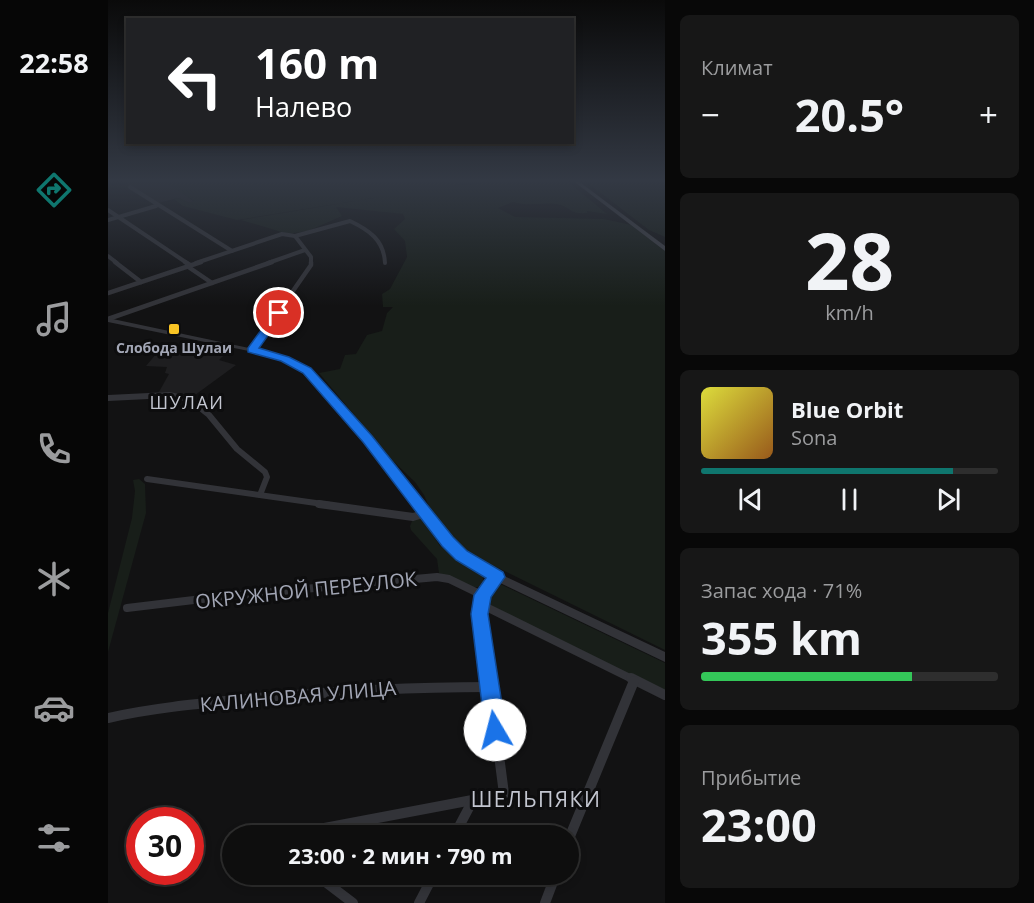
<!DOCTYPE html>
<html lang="ru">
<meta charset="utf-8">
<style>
body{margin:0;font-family:"Open Sans",sans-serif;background:#171717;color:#f1f3f6;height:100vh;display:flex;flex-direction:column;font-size:22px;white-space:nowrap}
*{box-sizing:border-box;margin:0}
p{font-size:20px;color:#9b9c9e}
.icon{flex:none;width:33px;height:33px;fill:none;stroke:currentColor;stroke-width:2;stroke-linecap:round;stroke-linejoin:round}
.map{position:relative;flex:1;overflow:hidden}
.panel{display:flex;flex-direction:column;gap:15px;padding:15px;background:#080808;width:369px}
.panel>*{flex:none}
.banner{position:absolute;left:18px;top:18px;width:448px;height:126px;border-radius:0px;box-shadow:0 3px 9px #0003,0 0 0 2px #2e2e2e;background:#202124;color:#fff;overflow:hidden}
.speed{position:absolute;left:18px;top:807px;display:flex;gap:12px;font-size:30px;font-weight:700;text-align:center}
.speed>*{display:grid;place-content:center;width:78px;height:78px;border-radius:50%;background:#0e0e0e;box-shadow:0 3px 9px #0003,0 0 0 2px #2e2e2e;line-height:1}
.speed .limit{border:9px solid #d22;background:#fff;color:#111}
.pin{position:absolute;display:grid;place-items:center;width:51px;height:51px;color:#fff;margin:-26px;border:3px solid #fff;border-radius:50%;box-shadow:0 2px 6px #0007}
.me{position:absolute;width:66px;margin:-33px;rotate:352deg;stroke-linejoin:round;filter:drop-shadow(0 0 4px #0008)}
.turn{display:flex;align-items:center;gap:21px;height:126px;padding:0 30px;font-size:27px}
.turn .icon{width:78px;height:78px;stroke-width:2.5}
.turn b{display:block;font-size:42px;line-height:51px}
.big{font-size:45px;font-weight:700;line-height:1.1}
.panel .tile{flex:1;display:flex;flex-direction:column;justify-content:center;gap:9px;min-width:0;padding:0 21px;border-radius:9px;background:#171717}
.panel .dial{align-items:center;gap:0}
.dial b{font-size:78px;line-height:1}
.song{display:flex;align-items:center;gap:18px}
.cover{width:72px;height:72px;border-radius:9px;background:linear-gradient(135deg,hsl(60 70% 55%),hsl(30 70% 35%))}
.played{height:6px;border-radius:3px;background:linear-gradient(90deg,#0f766e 85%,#2e2e2e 85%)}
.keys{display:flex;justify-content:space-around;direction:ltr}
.heat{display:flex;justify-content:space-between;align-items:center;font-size:33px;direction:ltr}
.charge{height:9px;border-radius:4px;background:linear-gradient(90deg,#34c759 71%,#2e2e2e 0)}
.trip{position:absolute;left:114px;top:825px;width:357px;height:60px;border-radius:30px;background:#0e0e0e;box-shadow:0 3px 9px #0003,0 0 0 2px #2e2e2e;font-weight:700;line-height:60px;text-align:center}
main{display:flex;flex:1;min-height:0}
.menu{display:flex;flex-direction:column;width:108px;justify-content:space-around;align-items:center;background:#060606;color:#9b9c9e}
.menu .icon{width:42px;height:42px}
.menu .on{color:#0f766e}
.menu b{font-size:27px;color:#f1f3f6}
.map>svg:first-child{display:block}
.built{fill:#1e1e20}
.green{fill:#181e19}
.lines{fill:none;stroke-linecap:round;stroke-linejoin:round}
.minor-far4{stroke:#323338;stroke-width:4}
.minor-far3{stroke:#323338;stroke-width:4.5}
.minor-far2{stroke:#323338;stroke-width:6}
.minor-far1{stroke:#323338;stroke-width:8}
.minor{stroke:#323338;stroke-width:10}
.tertiary{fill:#323338;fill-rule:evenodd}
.secondary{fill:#404248;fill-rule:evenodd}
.route{fill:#1a73e8;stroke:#114b97;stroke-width:1.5}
.poi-dot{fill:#f9c424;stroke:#0d0d0e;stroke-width:2}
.labels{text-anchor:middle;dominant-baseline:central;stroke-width:6;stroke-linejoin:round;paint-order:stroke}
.far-poi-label{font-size:14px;font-weight:bold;fill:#a2a6b5;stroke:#0d0d0e}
.neighbourhood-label{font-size:18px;letter-spacing:1.5px;fill:#c3c6d0;stroke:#0d0d0e}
.near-street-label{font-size:20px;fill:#a2a6b5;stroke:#0d0d0e}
.near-neighbourhood-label{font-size:21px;letter-spacing:1.5px;fill:#c3c6d0;stroke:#0d0d0e}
</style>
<main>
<nav class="menu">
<b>22:58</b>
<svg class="icon on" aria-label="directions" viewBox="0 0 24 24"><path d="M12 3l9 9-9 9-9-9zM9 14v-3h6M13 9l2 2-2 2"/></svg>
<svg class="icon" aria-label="music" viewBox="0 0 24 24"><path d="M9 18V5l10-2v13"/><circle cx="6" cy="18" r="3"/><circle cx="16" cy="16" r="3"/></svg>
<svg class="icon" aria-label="phone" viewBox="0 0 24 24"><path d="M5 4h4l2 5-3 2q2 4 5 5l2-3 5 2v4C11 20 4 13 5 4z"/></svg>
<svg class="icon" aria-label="climate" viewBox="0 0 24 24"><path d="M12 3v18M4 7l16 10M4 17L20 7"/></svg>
<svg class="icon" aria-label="car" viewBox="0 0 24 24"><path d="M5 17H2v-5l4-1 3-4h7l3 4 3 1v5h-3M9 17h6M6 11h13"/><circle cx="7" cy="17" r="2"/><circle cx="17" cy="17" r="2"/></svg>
<svg class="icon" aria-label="filters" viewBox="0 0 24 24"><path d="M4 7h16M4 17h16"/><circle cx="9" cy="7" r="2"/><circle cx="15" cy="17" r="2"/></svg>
</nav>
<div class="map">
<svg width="557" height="903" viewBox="0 0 557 903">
<rect width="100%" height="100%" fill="#121213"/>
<g class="built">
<path d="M14,180H66L58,182L87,202L82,203L70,198L46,204Z"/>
<path d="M55,346L115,356L111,360L128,365L87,395L51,392L61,374L57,373L59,367L38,366Z"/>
</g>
<g class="green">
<path d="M66,180H458L499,214L479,211V213C460,215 463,206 448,204C433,202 420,207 405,202L390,208L407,217L496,219L523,225L557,251V650L380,563L357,550L338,530L322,509L316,495L307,482L284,460L211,373L232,369L237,355L248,354L259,335L274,331L279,313L285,307H275L274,294L282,289L299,257L297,241L286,229L297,219L295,214L228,207L234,216L200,231L180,234L133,220L338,186L373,184L370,181L129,220L75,206L66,199L70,198L82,203L86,201L57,182Z"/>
<path d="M476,180H557V237L541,230Z"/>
<path d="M31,479L37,484L38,513L0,652V613L24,518L27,491L25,480Z"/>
<path d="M314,518L332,546L375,575V582L371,587H364L331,573L329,559L303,530L302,526L305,519Z"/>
<path d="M392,584L557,663V693L380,604L378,597C381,590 384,585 392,584Z"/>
</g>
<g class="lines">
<g class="minor-far4">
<path d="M22,187L124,251"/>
<path d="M0,210L79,263"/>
<path d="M0,220L48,206"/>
<path d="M187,236L242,221C261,230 276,240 277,263"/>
<path d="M0,256L9,263"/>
<path d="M88,263L174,234L187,236L203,257V263"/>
<path d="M160,263L197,250"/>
</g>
<g class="minor-far3">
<path d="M7,262L33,282"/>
<path d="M77,262L82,265"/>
<path d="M79,266L104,283"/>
<path d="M0,293L93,262"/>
<path d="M0,319L164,262"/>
<path d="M144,350L203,265V262"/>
</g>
<g class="minor-far2">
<path d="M0,398L61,395L81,399L101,415L129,449L157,472L159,477L152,495"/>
<path d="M39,479L222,505"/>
</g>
<g class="minor-far1">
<path d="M211,504L305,517L318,513"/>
<path d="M372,604L526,680"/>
<path d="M19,608L119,596L329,577L341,579L374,595"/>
<path d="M381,680L372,614L374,595L389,577"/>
</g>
<g class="minor">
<path d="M523,678L557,695"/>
<path d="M0,718C49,707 99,703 149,698C227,691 304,687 382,687"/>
<path d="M202,836L206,830L396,794L381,678"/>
<path d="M346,836L365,800"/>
<path d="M460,841L526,681"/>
<path d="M207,874L245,903"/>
<path d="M311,903L326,874"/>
<path d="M437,903L448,874"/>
</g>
<path class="tertiary" d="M0,318L164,353L201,370L250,422L343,540L356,553L392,574L557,652V662L386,580L350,557L337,544L244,426L197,372L160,355L0,322Z"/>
<path class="secondary" d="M464,180H469L557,246V251Z"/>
</g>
<linearGradient id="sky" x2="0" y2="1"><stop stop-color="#0a0a0a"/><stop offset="0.59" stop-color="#333944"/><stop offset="1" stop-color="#333944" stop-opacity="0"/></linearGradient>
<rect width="557" height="306" fill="url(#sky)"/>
<path class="route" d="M171,310L176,313L151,348L181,357L203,368L264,436L345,537L359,551L395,572L397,577L383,597L380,614L398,730L395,737L387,740L380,737L377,730L363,614L366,595L378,578L348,560L334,546L255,442L195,373L173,361L140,352V348L167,311Z"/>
<rect class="poi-dot" x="60" y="323" width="12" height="12" rx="3"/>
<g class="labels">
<g class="far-poi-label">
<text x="66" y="347">Слобода Шулаи</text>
</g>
<g class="neighbourhood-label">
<text x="79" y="402">ШУЛАИ</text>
</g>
<g class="near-street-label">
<text transform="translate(198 590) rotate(-6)">ОКРУЖНОЙ ПЕРЕУЛОК</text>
<text transform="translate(190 696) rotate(-5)">КАЛИНОВАЯ УЛИЦА</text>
</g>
<g class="near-neighbourhood-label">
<text x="428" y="799">ШЕЛЬПЯКИ</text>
</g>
</g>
</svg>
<div class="speed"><div class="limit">30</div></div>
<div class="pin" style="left:171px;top:313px;background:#d93025"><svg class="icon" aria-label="arrive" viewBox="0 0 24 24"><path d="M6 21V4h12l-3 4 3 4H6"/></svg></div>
<svg class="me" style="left:387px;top:730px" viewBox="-20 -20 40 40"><circle r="19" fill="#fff"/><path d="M0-13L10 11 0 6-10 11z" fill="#1a73e8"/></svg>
<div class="trip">23:00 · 2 мин · 790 m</div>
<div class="banner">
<div class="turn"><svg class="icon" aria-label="left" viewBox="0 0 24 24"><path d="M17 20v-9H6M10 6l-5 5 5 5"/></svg><div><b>160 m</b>Налево</div></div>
</div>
</div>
<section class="panel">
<div class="tile"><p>Климат</p>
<div class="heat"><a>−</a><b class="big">20.5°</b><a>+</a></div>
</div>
<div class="tile dial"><b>28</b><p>km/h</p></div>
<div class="tile">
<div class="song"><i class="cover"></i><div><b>Blue Orbit</b><p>Sona</p></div></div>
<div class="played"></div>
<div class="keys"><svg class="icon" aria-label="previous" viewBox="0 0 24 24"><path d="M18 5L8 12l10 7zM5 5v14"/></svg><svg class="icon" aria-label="pause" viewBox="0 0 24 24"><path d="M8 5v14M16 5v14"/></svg><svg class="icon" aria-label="next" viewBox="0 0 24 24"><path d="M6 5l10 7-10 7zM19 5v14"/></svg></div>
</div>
<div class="tile"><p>Запас хода · 71%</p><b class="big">355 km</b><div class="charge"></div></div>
<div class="tile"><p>Прибытие</p><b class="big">23:00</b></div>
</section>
</main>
